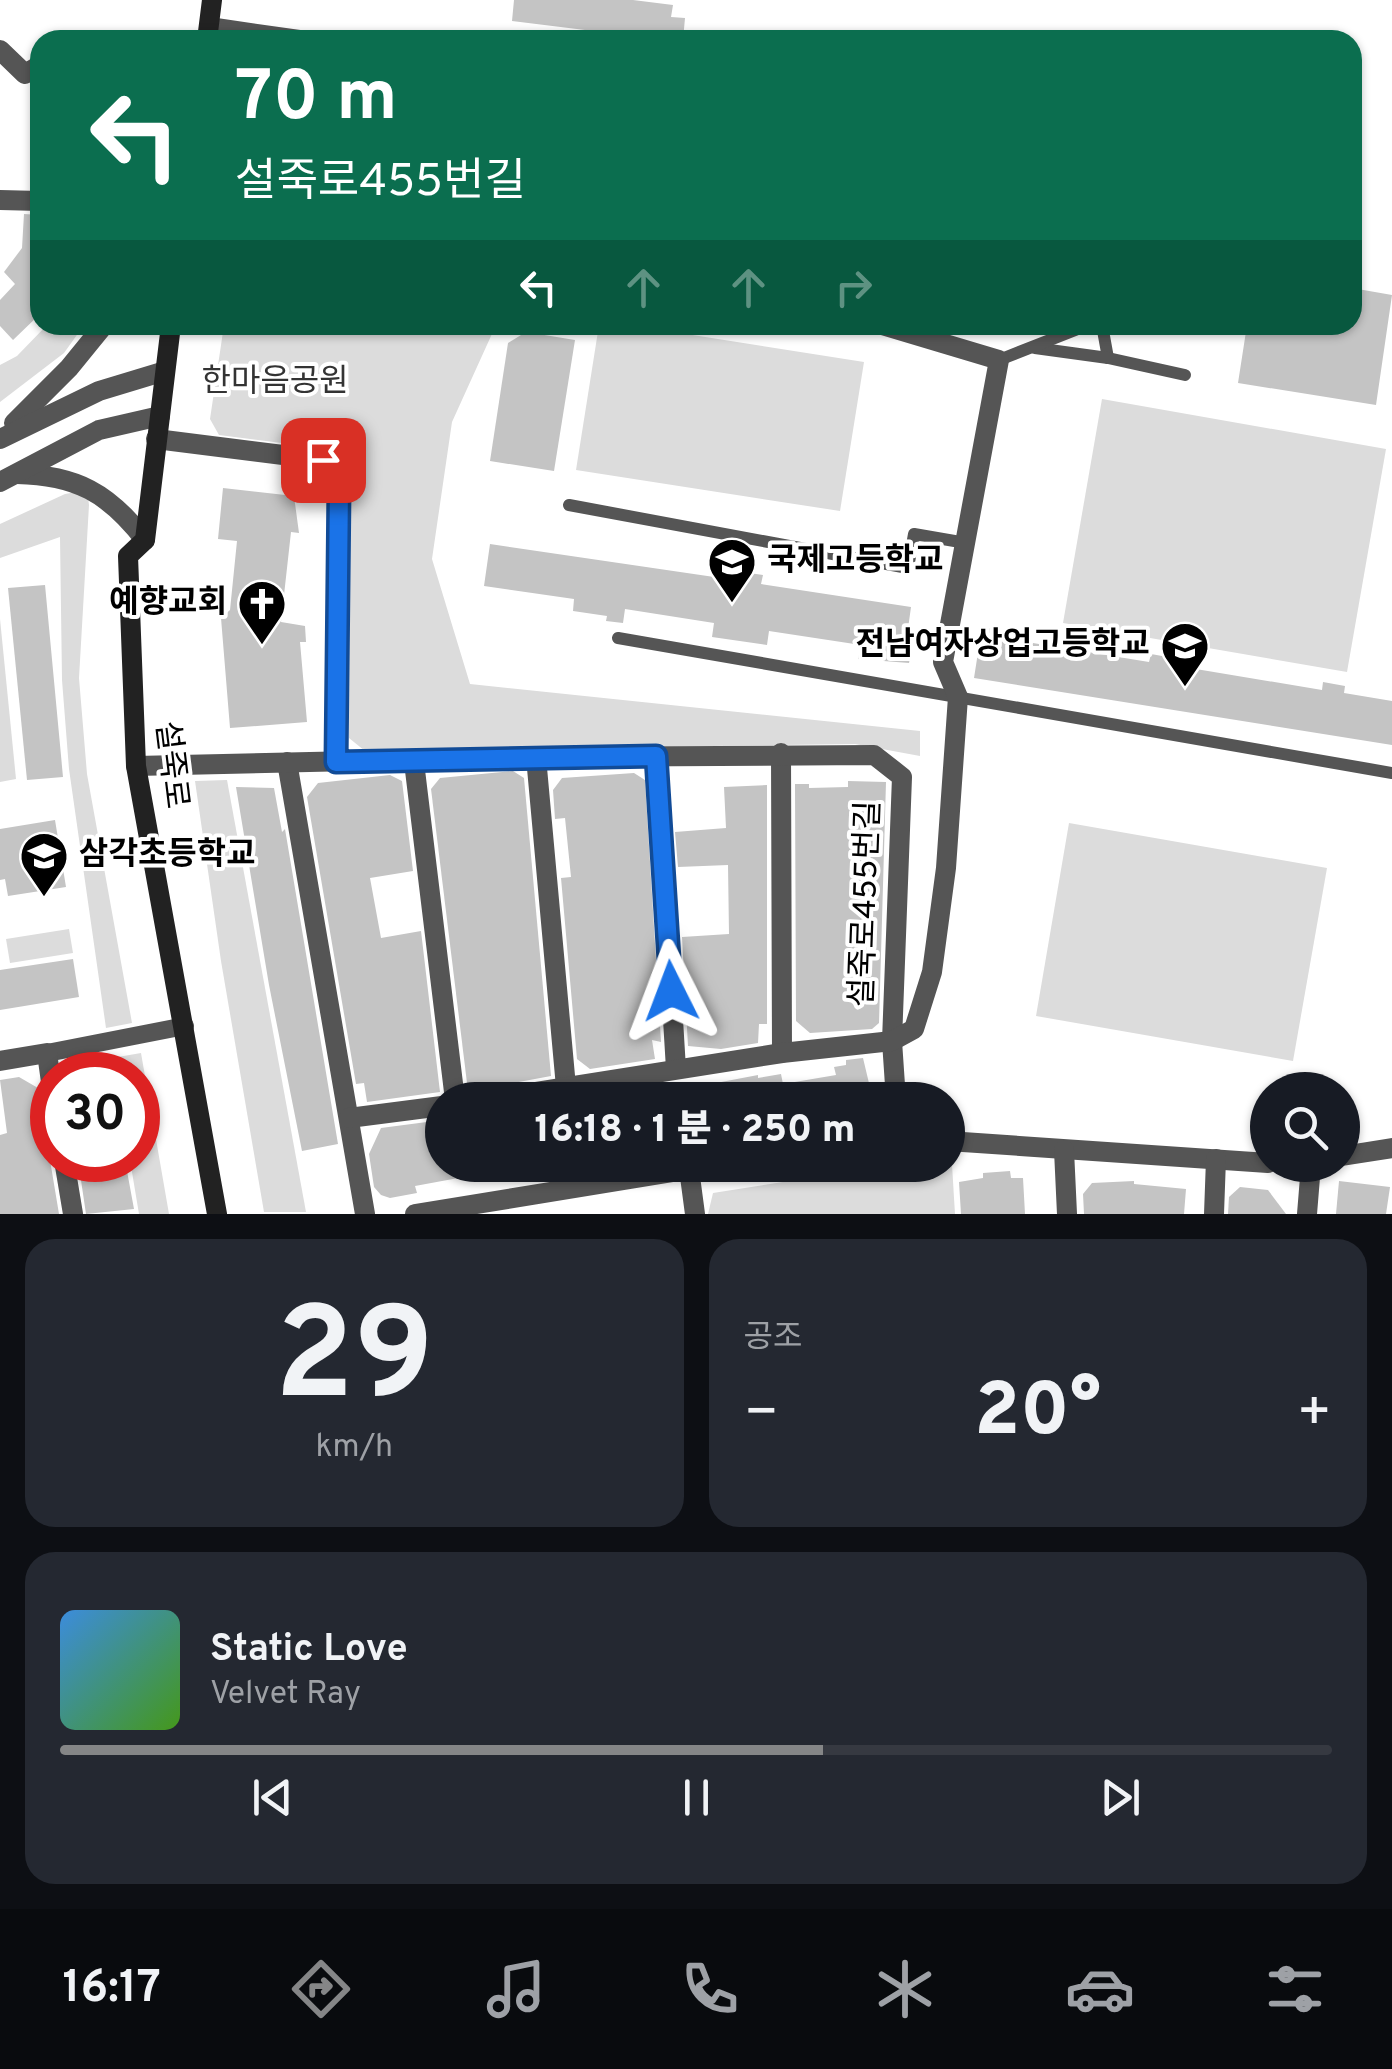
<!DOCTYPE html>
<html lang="ko">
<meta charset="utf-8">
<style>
body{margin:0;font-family:Overpass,"Noto Sans KR",sans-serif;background:#242831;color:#f1f3f6;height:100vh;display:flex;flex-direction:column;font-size:38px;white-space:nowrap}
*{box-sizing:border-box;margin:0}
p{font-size:32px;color:#9ea1a6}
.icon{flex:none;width:55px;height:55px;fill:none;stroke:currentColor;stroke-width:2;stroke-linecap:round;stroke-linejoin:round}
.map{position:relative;height:1214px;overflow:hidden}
.panel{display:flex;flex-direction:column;gap:25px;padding:25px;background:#0d0f14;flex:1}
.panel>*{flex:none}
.hud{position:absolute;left:30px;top:30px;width:1332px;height:305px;border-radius:30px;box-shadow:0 2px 8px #0004;background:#0b6e4f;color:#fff;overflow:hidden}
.buttons{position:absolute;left:1250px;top:1072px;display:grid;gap:20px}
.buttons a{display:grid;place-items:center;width:110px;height:110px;border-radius:50%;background:#171b24;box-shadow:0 2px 8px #0004;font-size:50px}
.speed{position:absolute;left:30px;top:1052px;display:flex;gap:20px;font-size:50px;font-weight:700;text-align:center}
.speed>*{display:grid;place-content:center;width:130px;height:130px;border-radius:50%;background:#171b24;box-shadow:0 2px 8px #0004;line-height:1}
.speed .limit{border:15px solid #d22;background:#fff;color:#111}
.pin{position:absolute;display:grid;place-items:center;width:85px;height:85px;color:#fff;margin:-42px;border-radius:20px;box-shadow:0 5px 15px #0006}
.me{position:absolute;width:110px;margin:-55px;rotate:357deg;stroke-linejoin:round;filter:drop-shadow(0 0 8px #0008)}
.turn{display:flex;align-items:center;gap:35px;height:210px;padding:0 40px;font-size:45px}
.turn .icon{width:130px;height:130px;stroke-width:2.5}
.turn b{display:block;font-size:70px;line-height:85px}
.lanes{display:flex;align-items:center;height:95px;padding:0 40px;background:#0003;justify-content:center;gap:50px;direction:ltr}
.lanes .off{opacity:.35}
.big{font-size:75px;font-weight:800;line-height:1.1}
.panel .card{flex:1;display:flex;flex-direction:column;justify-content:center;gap:15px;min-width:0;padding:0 35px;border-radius:30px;background:#242831}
.panel .dial{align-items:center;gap:0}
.dial b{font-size:130px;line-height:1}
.song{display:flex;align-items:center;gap:30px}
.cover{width:120px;height:120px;border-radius:15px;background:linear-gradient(135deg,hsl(210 70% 55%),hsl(100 70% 35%))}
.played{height:10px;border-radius:5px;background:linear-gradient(90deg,#858687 60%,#363941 60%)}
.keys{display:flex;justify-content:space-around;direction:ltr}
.heat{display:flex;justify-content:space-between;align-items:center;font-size:55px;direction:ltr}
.panel .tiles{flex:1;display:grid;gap:25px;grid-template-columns:1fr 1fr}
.card:last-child{grid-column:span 2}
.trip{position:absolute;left:425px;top:1082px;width:540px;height:100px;border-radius:50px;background:#171b24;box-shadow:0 2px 8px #0004;font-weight:800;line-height:100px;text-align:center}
.menu{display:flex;height:160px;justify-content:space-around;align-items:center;background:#090b0e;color:#9ea1a6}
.menu .icon{width:70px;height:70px}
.menu .current{color:#858687}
.menu b{font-size:45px;color:#f1f3f6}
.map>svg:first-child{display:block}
.green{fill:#dcdcdc}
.building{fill:#c4c4c4}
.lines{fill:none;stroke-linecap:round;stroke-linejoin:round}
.service{stroke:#555;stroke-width:12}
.pedestrian{stroke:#555;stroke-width:18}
.minor{stroke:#555;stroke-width:20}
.tertiary{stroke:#555;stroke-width:20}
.secondary{stroke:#222;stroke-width:20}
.route-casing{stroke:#114b97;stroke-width:25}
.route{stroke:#1a73e8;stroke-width:18}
.labels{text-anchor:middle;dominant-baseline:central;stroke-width:8;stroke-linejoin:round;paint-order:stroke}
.park-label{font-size:32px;fill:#333;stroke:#fff}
.poi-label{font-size:32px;font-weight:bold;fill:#000;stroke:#fff;text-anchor:start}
.street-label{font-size:32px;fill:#000;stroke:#fff}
</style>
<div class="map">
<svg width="1392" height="1214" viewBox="0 0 1392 1214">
<rect width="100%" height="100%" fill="#fff"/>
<g class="green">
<path d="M47,325H84L64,353L0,402V365L17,356Z"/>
<path d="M224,325H496L452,422L432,559L470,684L920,731V756L855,744L365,751L349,738L350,480L329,449L219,435L210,419Z"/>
<path d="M599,325H629L864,362L840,511L576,470Z"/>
<path d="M1102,399L1386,449L1347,672L1063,623Z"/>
<path d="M87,490L89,505L79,678L87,774L132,1023L106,1028L69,769L62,680L60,537L0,558V524L65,494Z"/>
<path d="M0,619L16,779L0,782Z"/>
<path d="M227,780L306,1212H264L221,961L195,781Z"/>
<path d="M1069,823L1327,868L1293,1061L1036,1016Z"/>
<path d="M69,929L73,953L10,963L6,939Z"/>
<path d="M141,1053L169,1214H139L130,1160H138V1075H115L112,1058Z"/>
<path d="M892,1165H952L955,1214H708L713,1193Z"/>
</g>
<g class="building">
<path d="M514,0H633L673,5L671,17L685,18L683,40H604L595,39L593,31L512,21Z"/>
<path d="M24,214L40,215V314L13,340L0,326V300L15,284L4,272L22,248Z"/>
<path d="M1352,288L1392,295L1376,405L1238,383L1247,325H1352Z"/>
<path d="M526,332L575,340L554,471L490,461L508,343Z"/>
<path d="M223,488L294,496L299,533L291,532L281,622L305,626L306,642H300L307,722L230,728L221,618L230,610L237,541L218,539Z"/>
<path d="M490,544L721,578L722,569L763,575L761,584L911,607L906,643H913L909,663L858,659L861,645L769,631L767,645L712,637L714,623L625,609L623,623L606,621L607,616L573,611L574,599L484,586Z"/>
<path d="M45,585L63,777L27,780L8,588Z"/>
<path d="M982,627L1005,631L1003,638L1149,662L1151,654L1173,658L1172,665L1322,690L1323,682L1345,686L1344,693L1392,701V745L974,678Z"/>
<path d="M513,771L524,778L551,1076L476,1090L467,1083L431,789L440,778Z"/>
<path d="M634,773L645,780L661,1042L652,1040L655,1059L590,1069L577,1059L561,878L571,877L565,818L555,819L553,790L562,778Z"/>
<path d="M390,775L402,781L413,871L370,878L381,938L421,931L440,1092L367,1102L364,1083L356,1084L307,797L318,783Z"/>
<path d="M848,781L886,782L879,1023L872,1029L810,1033L796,1021L795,784H809V788L848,787Z"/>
<path d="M767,785V1024H759L758,1043L721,1049L688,1046L682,937L729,934L728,865L678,867L675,832L726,828L724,787Z"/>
<path d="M236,787L274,788L282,832L285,829L338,1144L302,1151L269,985Z"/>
<path d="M55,820L66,887L8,896L5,879L0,880V829Z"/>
<path d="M73,959L79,997L0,1010V970Z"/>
<path d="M863,1058L873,1100H674V1091L758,1075V1078L781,1074L783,1084L836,1075L834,1067L846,1065V1060Z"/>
<path d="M19,1077L38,1088L59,1214H0V1135L7,1133L0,1080Z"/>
<path d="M658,1086L660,1100H591L593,1097Z"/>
<path d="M442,1120V1165H480V1174L415,1186L417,1193L390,1198L381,1195L374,1187L369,1154L381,1128Z"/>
<path d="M78,1160H118L120,1172L127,1171L134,1209L86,1214Z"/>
<path d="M1010,1171L1011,1178H1023L1025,1214H961L959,1182L983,1178V1173Z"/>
<path d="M1134,1181V1184L1186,1189L1184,1214H1084L1083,1194L1092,1183Z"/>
<path d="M1339,1181L1390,1187L1386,1214H1336Z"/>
<path d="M1240,1187L1268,1190L1286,1214H1228L1229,1197Z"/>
</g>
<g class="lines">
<g class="service">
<path d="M1102,325L1108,358"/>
<path d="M1035,348L1108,358L1185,375"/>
<path d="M999,360L1088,325"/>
<path d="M569,505L908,568L914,534L966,543"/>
<path d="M618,638L1392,773"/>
</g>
<path class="pedestrian" d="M47,1053L185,1026"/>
<g class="minor">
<path d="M209,27L299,40"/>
<path d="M0,50L25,74L40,65"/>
<path d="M0,200L40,201"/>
<path d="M156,439L323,460L339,487L336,762"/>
<path d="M781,753L782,1053"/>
<path d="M657,755L676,1069"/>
<path d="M536,757L567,1098"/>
<path d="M287,762L365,1214"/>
<path d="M414,762L455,1100"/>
<path d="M136,766L536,757L874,755L902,777L892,1041L896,1100"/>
<path d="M0,1061L47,1053L52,1089"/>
<path d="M485,1100L782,1053L892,1041L914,1029L932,972L946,868L958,697L943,662L999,360L882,325"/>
<path d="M349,1118L442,1106"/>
<path d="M948,1141L1268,1163"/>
<path d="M1064,1150L1067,1214"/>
<path d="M1342,1156L1392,1148"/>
<path d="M64,1160L73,1214"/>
<path d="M574,1165L576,1186"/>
<path d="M689,1169L695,1214"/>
<path d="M415,1214L716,1165"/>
<path d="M1214,1214L1216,1159"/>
<path d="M1307,1214L1311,1165"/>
</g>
<g class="tertiary">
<path d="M14,423L69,368L104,325"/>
<path d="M0,439L99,391L165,371"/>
<path d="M17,474C76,475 109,493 145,540"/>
<path d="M0,482L99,430L160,416"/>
</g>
<g class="secondary">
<path d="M207,40L212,0"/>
<path d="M171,325L145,540L128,556L136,766L217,1214"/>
</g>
</g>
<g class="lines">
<g class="route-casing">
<path id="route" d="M323,460L339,487L336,762L656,756L671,991"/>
</g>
<use href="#route" class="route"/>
</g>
<defs>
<g id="school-pin" transform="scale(2.5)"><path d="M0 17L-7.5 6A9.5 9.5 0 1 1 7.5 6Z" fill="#000" stroke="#fff"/><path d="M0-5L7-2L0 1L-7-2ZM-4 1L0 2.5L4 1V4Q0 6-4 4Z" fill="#fff"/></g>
<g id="church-pin" transform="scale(2.5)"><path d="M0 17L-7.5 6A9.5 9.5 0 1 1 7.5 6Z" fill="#000" stroke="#fff"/><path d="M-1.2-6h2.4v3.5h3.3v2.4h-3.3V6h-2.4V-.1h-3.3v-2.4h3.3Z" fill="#fff"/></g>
</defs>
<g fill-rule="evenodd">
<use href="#school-pin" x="732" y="562"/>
<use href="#church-pin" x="262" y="604"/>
<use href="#school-pin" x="1185" y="646"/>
<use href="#school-pin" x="44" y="856"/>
</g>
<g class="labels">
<g class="park-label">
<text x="275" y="383">한마음공원</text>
</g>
<g class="poi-label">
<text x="767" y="562">국제고등학교</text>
<text x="227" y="604" text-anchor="end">예향교회</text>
<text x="1150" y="646" text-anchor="end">전남여자상업고등학교</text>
<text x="79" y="856">삼각초등학교</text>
</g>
<g class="street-label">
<text transform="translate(170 765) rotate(83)">설죽로</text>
<text transform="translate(867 904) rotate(-88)">설죽로455번길</text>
</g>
</g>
</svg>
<div class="buttons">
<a><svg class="icon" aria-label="search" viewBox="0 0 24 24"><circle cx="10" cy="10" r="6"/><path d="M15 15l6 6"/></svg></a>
</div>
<div class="speed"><div class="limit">30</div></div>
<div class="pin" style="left:323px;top:460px;background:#d93025"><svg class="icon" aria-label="arrive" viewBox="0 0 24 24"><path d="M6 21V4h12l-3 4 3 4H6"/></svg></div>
<svg class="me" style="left:671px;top:991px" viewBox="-20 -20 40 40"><path d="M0-17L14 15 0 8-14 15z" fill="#1a73e8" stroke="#fff" stroke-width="4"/></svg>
<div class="trip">16:18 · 1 분 · 250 m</div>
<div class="hud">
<div class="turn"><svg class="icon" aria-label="left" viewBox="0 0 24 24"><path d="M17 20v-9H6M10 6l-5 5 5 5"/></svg><div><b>70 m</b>설죽로455번길</div></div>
<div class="lanes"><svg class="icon" aria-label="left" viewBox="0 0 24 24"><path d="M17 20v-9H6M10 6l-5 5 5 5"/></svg><svg class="icon off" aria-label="ahead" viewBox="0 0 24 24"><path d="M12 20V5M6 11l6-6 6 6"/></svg><svg class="icon off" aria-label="ahead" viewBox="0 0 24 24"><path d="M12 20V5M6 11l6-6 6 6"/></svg><svg class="icon off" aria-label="right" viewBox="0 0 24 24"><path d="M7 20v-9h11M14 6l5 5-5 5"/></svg></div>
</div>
</div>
<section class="panel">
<div class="tiles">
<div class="card dial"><b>29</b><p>km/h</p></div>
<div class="card"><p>공조</p>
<div class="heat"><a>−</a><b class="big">20°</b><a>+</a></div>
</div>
<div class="card">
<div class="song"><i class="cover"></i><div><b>Static Love</b><p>Velvet Ray</p></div></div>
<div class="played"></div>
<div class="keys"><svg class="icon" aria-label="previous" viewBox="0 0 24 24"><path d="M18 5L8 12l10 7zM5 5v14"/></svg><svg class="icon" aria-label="pause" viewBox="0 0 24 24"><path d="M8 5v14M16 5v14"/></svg><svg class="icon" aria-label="next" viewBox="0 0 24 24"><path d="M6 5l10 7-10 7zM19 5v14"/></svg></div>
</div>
</div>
</section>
<nav class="menu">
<b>16:17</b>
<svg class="icon current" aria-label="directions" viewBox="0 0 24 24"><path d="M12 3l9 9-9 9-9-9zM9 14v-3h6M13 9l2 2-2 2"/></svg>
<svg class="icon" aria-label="music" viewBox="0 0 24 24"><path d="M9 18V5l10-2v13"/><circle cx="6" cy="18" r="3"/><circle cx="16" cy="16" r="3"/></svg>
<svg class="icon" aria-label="phone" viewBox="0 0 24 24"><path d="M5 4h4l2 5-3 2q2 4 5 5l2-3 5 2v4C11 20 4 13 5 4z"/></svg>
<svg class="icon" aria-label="climate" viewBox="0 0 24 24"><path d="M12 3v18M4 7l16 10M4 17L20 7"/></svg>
<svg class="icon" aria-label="car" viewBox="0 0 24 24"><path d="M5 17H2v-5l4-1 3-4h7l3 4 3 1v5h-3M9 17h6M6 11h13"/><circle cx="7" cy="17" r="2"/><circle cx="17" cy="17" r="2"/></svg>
<svg class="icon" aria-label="filters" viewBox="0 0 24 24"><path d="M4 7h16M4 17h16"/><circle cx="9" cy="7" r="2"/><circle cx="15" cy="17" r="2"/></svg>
</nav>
